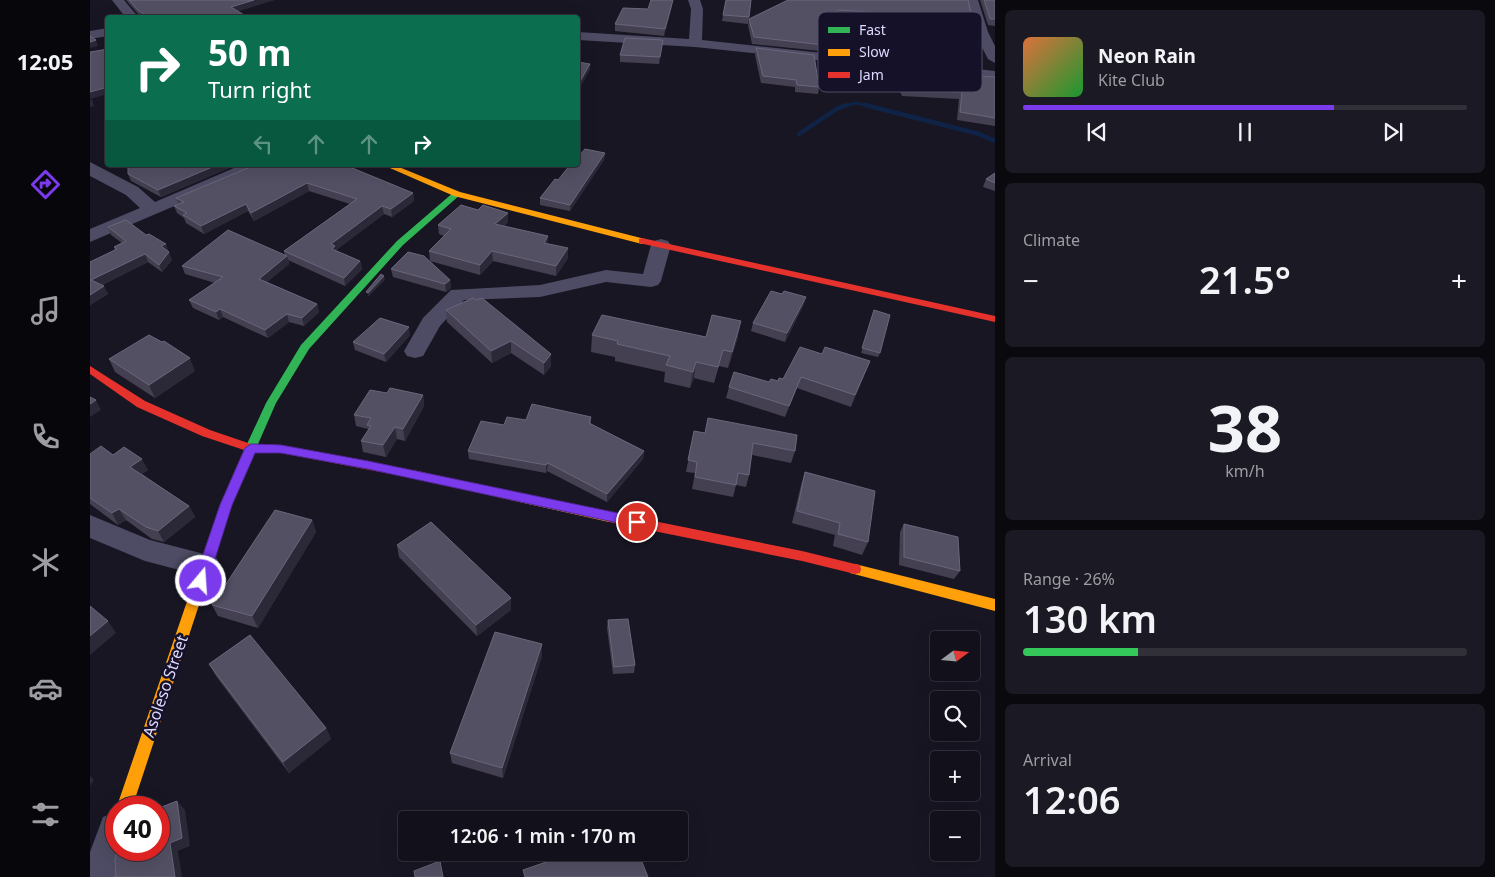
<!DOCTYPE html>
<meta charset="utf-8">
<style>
body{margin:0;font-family:"Noto Sans",sans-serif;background:#1b1923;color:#f1f3f6;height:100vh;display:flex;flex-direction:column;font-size:19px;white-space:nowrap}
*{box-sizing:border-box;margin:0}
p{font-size:16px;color:#9c9da2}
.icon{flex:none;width:28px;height:28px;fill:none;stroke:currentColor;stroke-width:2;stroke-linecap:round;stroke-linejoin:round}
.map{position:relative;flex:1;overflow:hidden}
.side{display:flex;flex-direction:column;gap:10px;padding:10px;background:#0a090e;width:500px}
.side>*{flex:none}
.banner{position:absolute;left:15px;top:15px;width:475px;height:152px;border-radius:5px;box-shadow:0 5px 20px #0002,0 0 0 1px #313039;background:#0b6e4f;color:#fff;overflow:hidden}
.needle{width:32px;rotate:74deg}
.fabs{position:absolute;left:840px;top:631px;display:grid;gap:10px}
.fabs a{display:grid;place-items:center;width:50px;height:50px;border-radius:5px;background:#12101a;box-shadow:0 5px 20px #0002,0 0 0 1px #313039;font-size:25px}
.speed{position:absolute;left:15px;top:796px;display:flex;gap:10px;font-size:25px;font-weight:700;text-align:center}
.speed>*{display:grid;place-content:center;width:65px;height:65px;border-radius:50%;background:#12101a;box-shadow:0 5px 20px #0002,0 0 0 1px #313039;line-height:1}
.speed .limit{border:8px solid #d22;background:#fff;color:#111}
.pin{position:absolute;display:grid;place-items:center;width:42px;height:42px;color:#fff;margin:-21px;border:2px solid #fff;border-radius:50%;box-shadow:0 1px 5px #0007}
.me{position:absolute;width:55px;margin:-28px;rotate:18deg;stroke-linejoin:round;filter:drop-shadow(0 0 4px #0008)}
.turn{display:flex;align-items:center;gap:18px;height:105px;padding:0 20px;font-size:22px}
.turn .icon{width:65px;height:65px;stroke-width:2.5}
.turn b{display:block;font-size:35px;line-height:42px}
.lanes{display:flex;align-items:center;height:48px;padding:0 20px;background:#0003;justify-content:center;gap:25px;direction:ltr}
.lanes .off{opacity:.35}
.big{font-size:38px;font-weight:600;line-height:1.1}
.side .tile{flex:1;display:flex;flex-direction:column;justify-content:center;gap:8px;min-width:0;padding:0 18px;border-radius:8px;background:#1b1923}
.side .dial{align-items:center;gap:0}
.dial b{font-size:65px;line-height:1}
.song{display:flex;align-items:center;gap:15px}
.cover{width:60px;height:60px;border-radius:8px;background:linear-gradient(135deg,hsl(20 70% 55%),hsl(130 70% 35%))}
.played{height:5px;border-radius:2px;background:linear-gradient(90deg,#7c3aed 70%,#313039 70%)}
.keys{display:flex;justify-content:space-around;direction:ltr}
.heat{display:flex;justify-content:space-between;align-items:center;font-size:28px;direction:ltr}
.charge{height:8px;border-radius:4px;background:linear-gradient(90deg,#34c759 26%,#313039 0)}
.trip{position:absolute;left:308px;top:811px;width:290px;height:50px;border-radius:5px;background:#12101a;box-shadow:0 5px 20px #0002,0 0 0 1px #313039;font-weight:600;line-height:50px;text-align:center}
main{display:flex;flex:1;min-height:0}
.menu{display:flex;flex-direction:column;width:90px;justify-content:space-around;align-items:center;background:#07060a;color:#9c9da2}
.menu .icon{width:35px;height:35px}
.menu .current{color:#7c3aed}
.menu b{font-size:22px;color:#f1f3f6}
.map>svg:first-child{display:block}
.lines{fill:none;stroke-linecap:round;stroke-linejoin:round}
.stream-far1{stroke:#0f2346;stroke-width:3}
.stream{stroke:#0f2346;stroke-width:4.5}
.street{fill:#4d4c64;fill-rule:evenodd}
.fast{fill:#30b455;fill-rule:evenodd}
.slow{fill:#ff9f0a;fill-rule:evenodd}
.jam{fill:#e5322d;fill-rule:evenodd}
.wall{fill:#444052}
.shaded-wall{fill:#2b2837}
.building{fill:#545064;stroke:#6a667c}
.route{fill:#7c3aed;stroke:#51269a}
.labels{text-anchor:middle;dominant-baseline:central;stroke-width:5;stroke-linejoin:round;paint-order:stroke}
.near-street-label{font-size:16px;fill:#ded9fe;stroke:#151128}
.key{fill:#151128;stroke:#514d68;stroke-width:1}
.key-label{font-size:14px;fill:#ded9fe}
</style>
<main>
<nav class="menu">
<b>12:05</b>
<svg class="icon current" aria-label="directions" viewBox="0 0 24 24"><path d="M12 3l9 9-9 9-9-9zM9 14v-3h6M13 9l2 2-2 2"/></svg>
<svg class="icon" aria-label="music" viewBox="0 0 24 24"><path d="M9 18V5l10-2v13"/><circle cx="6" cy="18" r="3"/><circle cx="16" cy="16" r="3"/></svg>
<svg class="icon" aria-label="phone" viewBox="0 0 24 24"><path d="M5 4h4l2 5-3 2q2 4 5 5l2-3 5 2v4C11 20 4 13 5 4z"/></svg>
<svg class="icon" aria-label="climate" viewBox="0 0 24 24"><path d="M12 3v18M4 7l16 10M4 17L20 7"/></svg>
<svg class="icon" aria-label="car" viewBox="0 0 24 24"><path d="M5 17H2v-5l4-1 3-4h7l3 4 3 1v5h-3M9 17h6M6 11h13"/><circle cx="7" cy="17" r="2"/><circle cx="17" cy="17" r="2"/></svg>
<svg class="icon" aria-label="filters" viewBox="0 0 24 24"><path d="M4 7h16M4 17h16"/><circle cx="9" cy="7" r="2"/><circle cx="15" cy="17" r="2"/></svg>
</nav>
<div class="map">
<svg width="905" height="877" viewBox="0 0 905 877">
<rect width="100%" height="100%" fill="#181623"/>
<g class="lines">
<path class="stream-far1" d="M754,106L766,103L780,106"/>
<g class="stream">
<path d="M775,105L889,134L905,141"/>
<path d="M709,134L748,108L758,105"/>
</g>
<g class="street">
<path d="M22,0H34L49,18H36Z"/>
<path d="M598,0H610L613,9L612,40L742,54L745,21L746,18L883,27L876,0H888L898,32L905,46V63L898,59L886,36L757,25L756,55L905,71V79L605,47L488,40V32L599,39L601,9Z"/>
<path d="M18,28V36L0,39V31Z"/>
<path d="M0,162L48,187L65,202L151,165H173L171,169L0,242V229L50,208L36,195L0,176Z"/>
<path d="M571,239L578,241L581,245L571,281L568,285L561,287L516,282L450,297L374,300L350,326L333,356L325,358L317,356L314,351L333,318L361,290L450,285L516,270L553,274L561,245L564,241Z"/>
<path d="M0,515L60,540L126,557L130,565L126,573L116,577L55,561L0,538Z"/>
<path d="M26,812V850H38L29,877H0V852L13,817Z"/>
</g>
<path class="fast" d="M364,192L371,194L313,245L219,349L186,403L161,460H153L151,457L176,403L211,345L307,241Z"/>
<g class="slow">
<path d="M293,165H304L370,192L555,239L556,241L552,244L364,196Z"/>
<path d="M157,453L161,454L163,457L142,505L42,808L26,809L130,505L151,457L153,454Z"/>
<path d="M322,470L519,512L523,514L525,517L523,520L519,522L318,477L316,474L318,471Z"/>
<path d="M765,564L905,599V611L760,573L759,569L760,565Z"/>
</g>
<g class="jam">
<path d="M552,238L905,316V322L549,243V239Z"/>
<path d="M0,366L55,401L120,430L161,444L191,445L322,470L326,471L328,474L326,477L322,478L191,453L157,451L112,436L47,407L0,374Z"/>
<path d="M519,512L712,551L765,564L770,565L771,569L770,573L765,574L712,561L519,522L515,520L513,517L515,514Z"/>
</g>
</g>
<g class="wall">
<path d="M36,0H184L148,11L159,18H52L50,16Z"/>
<path d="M636,0H661L658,24L632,21Z"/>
<path d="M698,0L882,17L880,23L878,22L877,25L746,16L744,19L742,46L740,52L662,44L658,25L659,19Z"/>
<path d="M890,0H905V26L898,25Z"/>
<path d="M582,6L574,36L525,31V24L558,9Z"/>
<path d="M760,20L885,60L882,67L758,53L759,27Z"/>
<path d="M572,47L569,64L530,62V55Z"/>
<path d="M666,48L729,87L728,94L705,92V87L671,83L665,55Z"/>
<path d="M802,63L905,77V126L867,120L869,99L812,96L800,70Z"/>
<path d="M515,153L514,160L480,211L450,205V198L468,180Z"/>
<path d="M146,165L71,197L41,181L38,174Z"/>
<path d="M165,165L323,193L324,201L302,217L294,214L246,250V251L270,261L272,269L255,286L198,260L199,264L177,282L227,304L229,312L214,326L199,322L178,338L133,317L129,320L103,308L99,300L125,283L95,274L92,266L195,256L194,251L260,204L219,191L164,221L158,211L114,234L96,223L94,218L87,213L84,206L88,204L86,198Z"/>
<path d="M905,173V191L893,187L896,179Z"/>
<path d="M388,210L418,213V222L414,226L458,236V244L478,258L466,276L403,261L390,275L340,261L339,251L354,236L349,234L348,225Z"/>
<path d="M18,227L79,252H78L82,260L72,272L58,262L12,285L18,294L0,305V262L25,250L24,247L32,243L21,235Z"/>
<path d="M301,269L360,280L361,288L356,292L303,277Z"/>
<path d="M692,294L716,297L713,306L695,342L661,331L663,323Z"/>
<path d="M383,298L461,366L454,375L421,353L402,363L357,322L356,310Z"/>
<path d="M784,310L790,353L788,357L771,353Z"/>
<path d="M320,335L296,362L265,350L263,342Z"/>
<path d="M502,335L616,337H648L638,368L629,366L624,383L604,378L600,388L574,382L575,372L525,361V357L501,352Z"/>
<path d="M732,354L780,361L761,407L707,388L695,417L636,398L639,387L688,381L693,379Z"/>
<path d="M19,359L105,371L65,398L25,372Z"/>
<path d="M297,393L333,395L334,406L315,441L307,439L296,457L273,452L271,441L278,430V429L266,426L264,415Z"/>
<path d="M501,417V424L554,451L553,459L517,502L457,471L456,473L379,459L378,451L414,425L436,420Z"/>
<path d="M604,431L705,451L701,463L662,455L659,475L656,487L646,485L643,497L602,489L605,473L596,472Z"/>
<path d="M0,454L23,455L58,470L52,474L99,506L105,517L74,542L62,539L36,520L28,525L0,504Z"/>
<path d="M715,472L778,542L772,555L743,546L745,535L702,523L711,485Z"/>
<path d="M222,520L226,532L168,628L128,616L122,605Z"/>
<path d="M814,524L870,571L864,579L809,565L810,532Z"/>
<path d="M307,545L421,598V610L387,636L309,557Z"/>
<path d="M518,620L545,665L544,673L523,674L517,628Z"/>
<path d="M452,644V656L413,778L362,763L360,753Z"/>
<path d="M119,664L236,728L241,739L199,773L126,676Z"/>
</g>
<g class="shaded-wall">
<path d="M164,0H184L143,13L141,7Z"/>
<path d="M583,0L582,6L574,36L575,29Z"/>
<path d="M6,40L8,46L0,48V42Z"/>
<path d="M500,64V70L488,91V85Z"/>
<path d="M18,87V94L0,99V92Z"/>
<path d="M2,99L4,106L0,107V100Z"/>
<path d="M515,153L514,160L480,211V205Z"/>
<path d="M127,165H146L71,197L68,190Z"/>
<path d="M217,183L219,191L164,221L161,213Z"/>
<path d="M323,193L324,201L302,217L301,209Z"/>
<path d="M156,204L158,211L114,234L111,226Z"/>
<path d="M292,206L294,214L246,250L247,254L243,256L241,244Z"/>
<path d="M418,213V222L406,234L405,224Z"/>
<path d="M458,236V246L454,243Z"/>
<path d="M76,244L79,252L74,254L71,246Z"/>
<path d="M478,248V258L466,276V266Z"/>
<path d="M402,251L403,261L390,275V265Z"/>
<path d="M79,252L82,260L72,272L69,265Z"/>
<path d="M55,254L58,262L5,288L1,280Z"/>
<path d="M197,256L199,264L171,287L169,279Z"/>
<path d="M270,261L272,269L255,286L254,278Z"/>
<path d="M294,276L295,280L278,297V293Z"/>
<path d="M360,280L361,288L356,292L355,284Z"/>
<path d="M14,286L18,294L0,305V295Z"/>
<path d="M716,297L713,306L695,342L697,333Z"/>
<path d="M227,304L229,312L214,326L212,318Z"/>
<path d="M130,309L133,317L129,320L126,312Z"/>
<path d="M197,314L199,322L178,338L175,330Z"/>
<path d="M651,321L648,337L638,368L642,352Z"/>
<path d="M319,327L320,335L296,362L294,354Z"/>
<path d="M421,341V353L402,363L401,351Z"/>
<path d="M461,354V366L454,375V363Z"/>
<path d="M100,358L105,371L65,398L59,385Z"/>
<path d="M780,361L775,372L761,407L765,395Z"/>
<path d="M606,362L604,378L600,388L603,372Z"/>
<path d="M711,377L707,388L695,417L699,406Z"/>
<path d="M333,395L334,406L315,441L313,429Z"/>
<path d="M6,400L11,410L0,417V404Z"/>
<path d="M305,427L307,439L296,457L293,445Z"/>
<path d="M554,451L553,459L517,502V494Z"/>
<path d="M52,459L58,470L47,478L40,467Z"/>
<path d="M458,463L457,471L456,473V465Z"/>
<path d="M99,506L105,517L74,542L68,531Z"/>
<path d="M29,509L36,520L28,525L22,513Z"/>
<path d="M222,520L226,532L168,628L162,616Z"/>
<path d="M421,598V610L387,636L386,625Z"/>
<path d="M18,621L26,633L0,655V636Z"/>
<path d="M452,644V656L413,778L412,768Z"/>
<path d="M236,728L241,739L199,773L193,762Z"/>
<path d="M0,776L4,780L0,786Z"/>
<path d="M87,801L95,810L100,846L88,851L92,877H85L80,843Z"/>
</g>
<g class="building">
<path d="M39,0H164L141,7L159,18H60L48,10Z"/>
<path d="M561,0H583L575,29L525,24L533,8L558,9Z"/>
<path d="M636,0H661L659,17L633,15Z"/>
<path d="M698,0H878L882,17L878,16L879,19L748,10L745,15L742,46L664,37L659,19Z"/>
<path d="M894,0H905V19H900Z"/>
<path d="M0,36L6,40L0,42Z"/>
<path d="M535,38L573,40L570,57L530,55Z"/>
<path d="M666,48L724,55L729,87L707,85L706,80L673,76Z"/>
<path d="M18,49V87L0,92V52Z"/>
<path d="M488,62L500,64L488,85Z"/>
<path d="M802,63L889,72L890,76L905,77V118L870,112L872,92L814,89Z"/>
<path d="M495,149L515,153L480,205L450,198L465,179L468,180L480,165H488V157Z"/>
<path d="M38,165H127L68,190L38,174Z"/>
<path d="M165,165H255L323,193L301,209L292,206L241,244L245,246L242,249L270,261L254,278L194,251L267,199L217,183L161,213L156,204L111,226L93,215L97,213L84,206L94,202L86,198Z"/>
<path d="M905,173V183L896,179Z"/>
<path d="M371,205L388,210L393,205L418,213L405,224L458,236L454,243L478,248L466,266L402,251L390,265L339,251L361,229L348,225Z"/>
<path d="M36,220L56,235L59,234L76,244L71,246L79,252L69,265L55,254L1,280L14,286L0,295V262L27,249L24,247L36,241L18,227Z"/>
<path d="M138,230L197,256L169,279L227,304L212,318L197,314L175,330L130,309L126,312L99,300L133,277L92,266Z"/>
<path d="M318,252L334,256L360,280L355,284L301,269Z"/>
<path d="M291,274L294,276L278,293L276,292Z"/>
<path d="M681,291L692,294L694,291L716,297L697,333L663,323Z"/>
<path d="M383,298L386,300L392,298L461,354L454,363L421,341L401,351L356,310Z"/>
<path d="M784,310L800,315L790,353L772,348Z"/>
<path d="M512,315L616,337L622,315L651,321L642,352L633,350L628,367L606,362L603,372L576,365L580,356L527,344L528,341L502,335Z"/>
<path d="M290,318L319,327L294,354L263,342Z"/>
<path d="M59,335L72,342L74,341L100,358L59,385L19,359Z"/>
<path d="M710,347L732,354L735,347L780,361L765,395L711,377L699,406L639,387L644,372L679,382L681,379L688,381L689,378L693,379Z"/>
<path d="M300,388L333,395L313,429L305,427L293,445L271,441L281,426L277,425L281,418L264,415L280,390L297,393Z"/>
<path d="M0,397L6,400L0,404Z"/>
<path d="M442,404L501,417L499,423L554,451L517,494L458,463L456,465L378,451L391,421L414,425L417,417L436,420Z"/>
<path d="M618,418L707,435L705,451L663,443L659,475L648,473L646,485L605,477L607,462L598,460L604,431L615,433Z"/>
<path d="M11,446L23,455L34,447L52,459L40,467L99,506L68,531L56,527L29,509L22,513L0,498V454Z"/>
<path d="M715,472L785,491L778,542L748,534L750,523L707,511Z"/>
<path d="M185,510L222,520L162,616L122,605Z"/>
<path d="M341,522L421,598L386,625L307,545Z"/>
<path d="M814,524L868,537L870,571L814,557Z"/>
<path d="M0,606L18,621L0,636Z"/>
<path d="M538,619L545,665L524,667L518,620Z"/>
<path d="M405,632L452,644L412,768L360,753Z"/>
<path d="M160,635L236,728L193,762L119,664Z"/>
<path d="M87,801L92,838L80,843L85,877H24L26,876L25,859L28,850H69V808Z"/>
<path d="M26,825V840H24L23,827Z"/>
<path d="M485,852H548L558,877H435L433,870Z"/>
<path d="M350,861L353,877H325L324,871Z"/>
</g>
<path class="route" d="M161,444L191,445L278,461L547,517L551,519L553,522L551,525L547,527L278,469L191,453H165L142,505L118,581L116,585L111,587L106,585L104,581L130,505L155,448Z"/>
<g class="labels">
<g class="near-street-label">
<text transform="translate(75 686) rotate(-71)">Asoleso Street</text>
</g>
</g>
<rect x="728" y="12" width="164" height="80" rx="8" class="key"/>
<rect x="738" y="27" width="22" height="6" fill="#30b455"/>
<rect x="738" y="49" width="22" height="7" fill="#ff9f0a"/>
<rect x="738" y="72" width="22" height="6" fill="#e5322d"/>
<g class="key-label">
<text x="769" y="35">Fast</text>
<text x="769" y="57">Slow</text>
<text x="769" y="80">Jam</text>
</g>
</svg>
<div class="fabs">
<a><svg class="needle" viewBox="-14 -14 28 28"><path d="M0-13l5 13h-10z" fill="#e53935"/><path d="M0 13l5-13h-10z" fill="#9c9da2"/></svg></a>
<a><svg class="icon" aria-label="search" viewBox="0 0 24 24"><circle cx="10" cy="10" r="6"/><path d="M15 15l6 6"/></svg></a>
<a>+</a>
<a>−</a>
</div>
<div class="speed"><div class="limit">40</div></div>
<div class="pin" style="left:547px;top:522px;background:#d93025"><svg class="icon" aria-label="arrive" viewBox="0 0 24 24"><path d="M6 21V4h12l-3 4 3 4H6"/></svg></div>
<svg class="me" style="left:111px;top:581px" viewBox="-20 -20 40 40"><circle r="17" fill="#7c3aed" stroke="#fff" stroke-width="3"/><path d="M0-11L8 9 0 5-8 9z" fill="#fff"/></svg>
<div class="trip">12:06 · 1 min · 170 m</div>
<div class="banner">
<div class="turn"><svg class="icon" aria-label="right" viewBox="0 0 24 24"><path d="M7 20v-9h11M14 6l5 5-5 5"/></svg><div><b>50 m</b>Turn right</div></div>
<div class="lanes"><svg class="icon off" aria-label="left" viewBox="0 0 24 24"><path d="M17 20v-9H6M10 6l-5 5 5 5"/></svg><svg class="icon off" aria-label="ahead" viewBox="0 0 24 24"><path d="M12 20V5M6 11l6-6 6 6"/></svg><svg class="icon off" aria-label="ahead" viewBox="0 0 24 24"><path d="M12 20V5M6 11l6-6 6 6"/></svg><svg class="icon" aria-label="right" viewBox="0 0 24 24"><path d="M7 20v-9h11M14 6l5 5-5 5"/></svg></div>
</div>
</div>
<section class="side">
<div class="tile">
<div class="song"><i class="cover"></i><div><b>Neon Rain</b><p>Kite Club</p></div></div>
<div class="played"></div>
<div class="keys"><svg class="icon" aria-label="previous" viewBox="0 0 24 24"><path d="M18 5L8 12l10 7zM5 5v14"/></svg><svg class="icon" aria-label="pause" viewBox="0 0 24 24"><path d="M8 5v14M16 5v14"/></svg><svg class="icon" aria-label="next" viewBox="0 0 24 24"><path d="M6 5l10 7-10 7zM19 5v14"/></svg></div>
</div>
<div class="tile"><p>Climate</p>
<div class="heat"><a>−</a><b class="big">21.5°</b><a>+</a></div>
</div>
<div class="tile dial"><b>38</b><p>km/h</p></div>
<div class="tile"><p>Range · 26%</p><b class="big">130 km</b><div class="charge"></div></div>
<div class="tile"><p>Arrival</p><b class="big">12:06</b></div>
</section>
</main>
